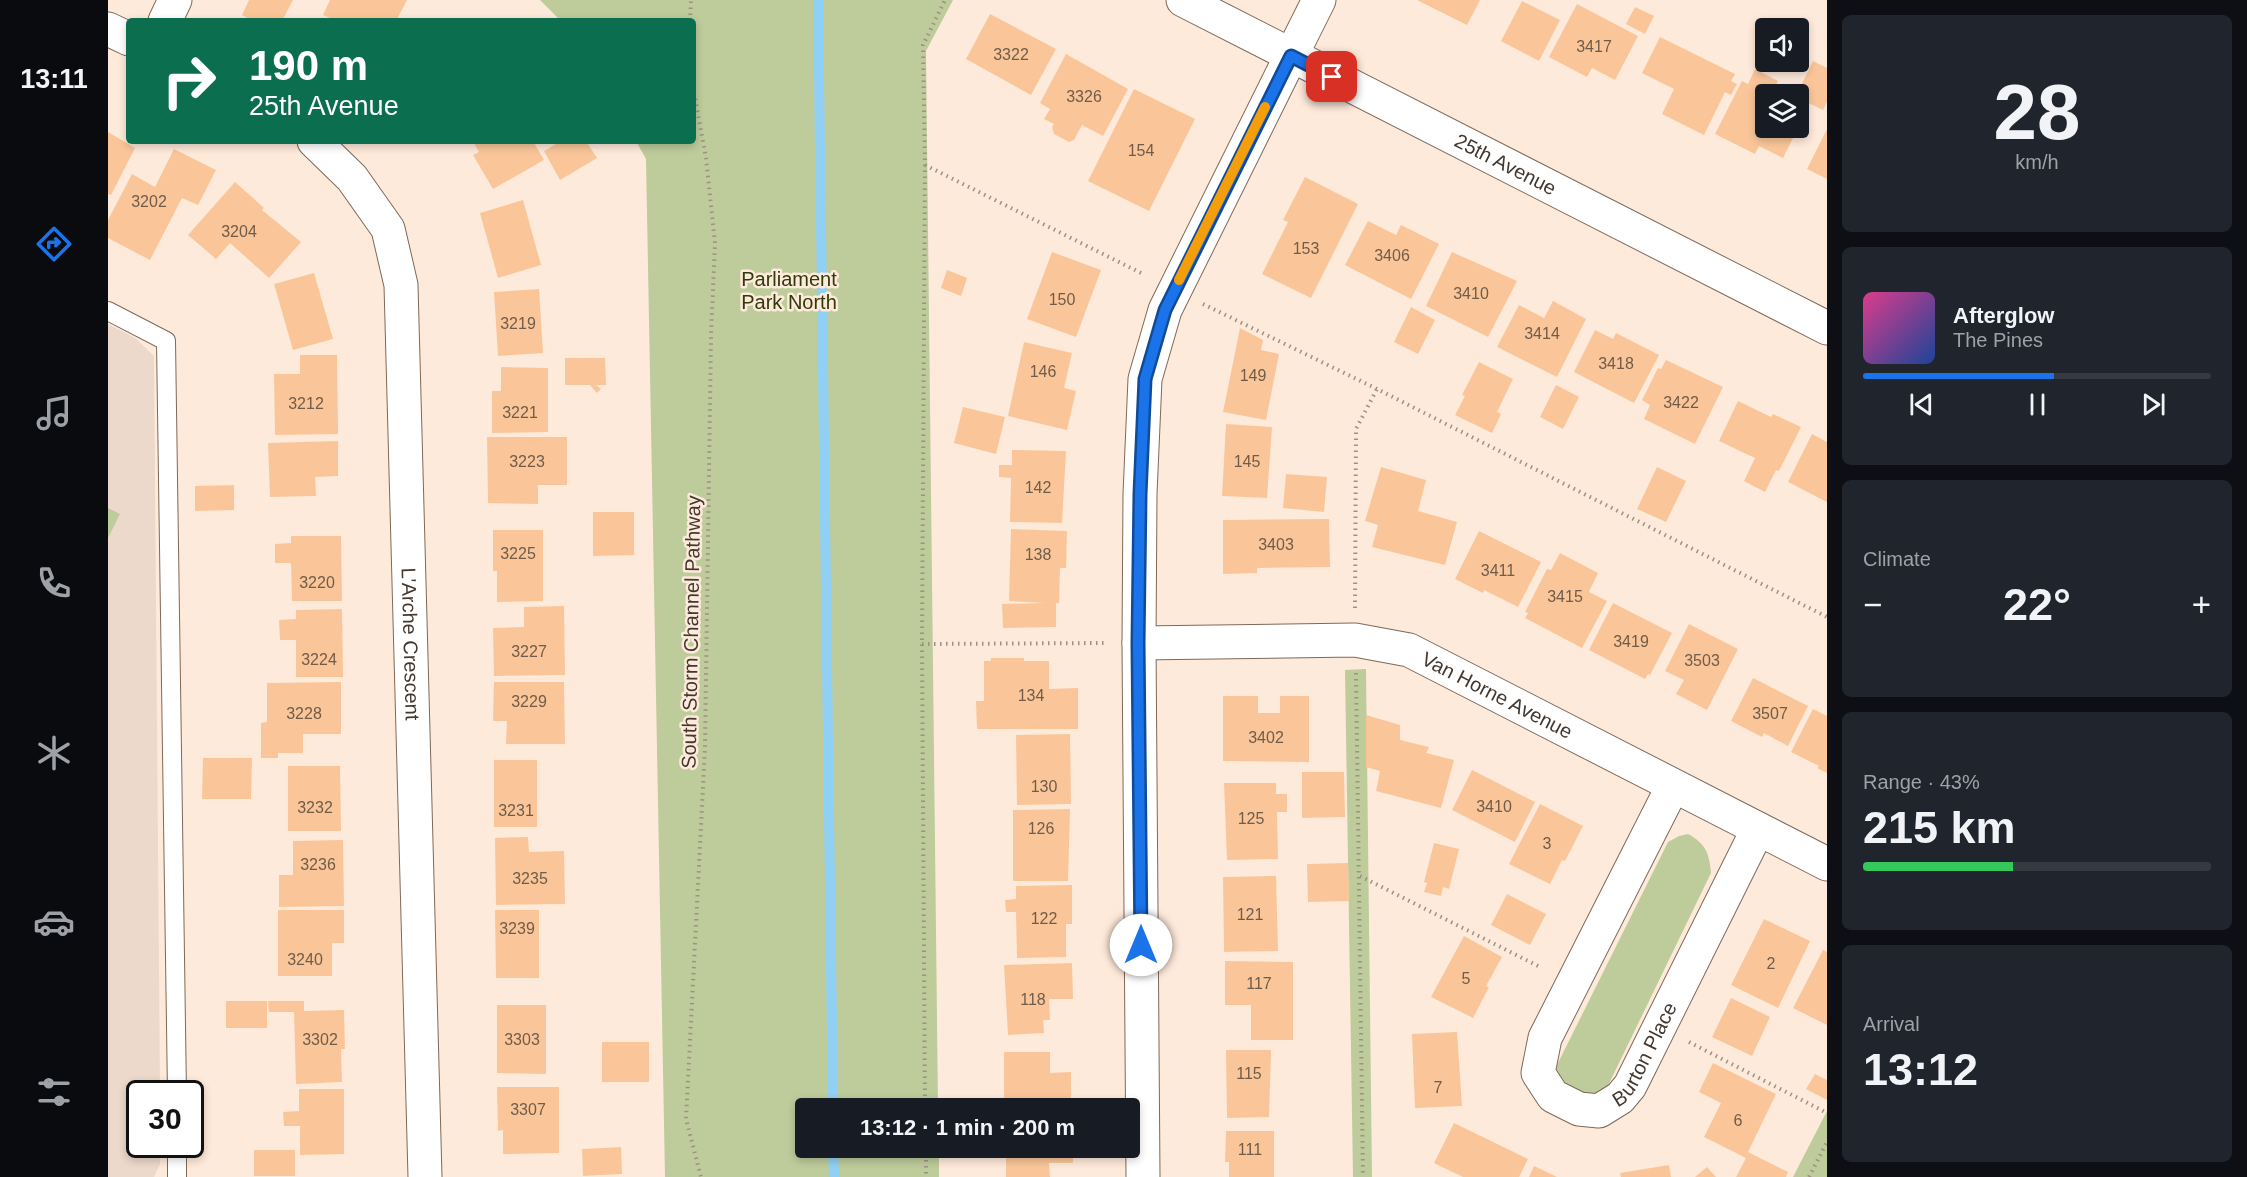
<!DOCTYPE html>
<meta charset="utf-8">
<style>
body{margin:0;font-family:Helvetica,sans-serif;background:#20242c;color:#f1f3f6;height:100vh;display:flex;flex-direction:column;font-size:22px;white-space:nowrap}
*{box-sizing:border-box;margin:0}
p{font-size:20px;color:#9ea1a6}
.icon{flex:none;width:33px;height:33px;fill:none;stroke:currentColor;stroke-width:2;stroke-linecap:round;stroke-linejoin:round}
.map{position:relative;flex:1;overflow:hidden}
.details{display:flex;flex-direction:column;gap:15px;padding:15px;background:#0d0f14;width:420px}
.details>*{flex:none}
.guide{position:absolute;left:18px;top:18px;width:570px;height:126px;border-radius:6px;box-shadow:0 3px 9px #0003;background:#0b6e4f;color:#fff;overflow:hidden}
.controls{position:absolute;left:1647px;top:18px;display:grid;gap:12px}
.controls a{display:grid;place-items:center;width:54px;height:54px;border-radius:6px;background:#171b24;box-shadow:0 3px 9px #0003;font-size:30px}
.speed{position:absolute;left:18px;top:1080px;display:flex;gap:12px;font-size:30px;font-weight:700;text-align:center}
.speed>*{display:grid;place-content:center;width:78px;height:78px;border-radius:50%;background:#171b24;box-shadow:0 3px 9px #0003;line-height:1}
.speed .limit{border:3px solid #111;border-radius:9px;background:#fff;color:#111}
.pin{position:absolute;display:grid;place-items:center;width:51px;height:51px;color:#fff;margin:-26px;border-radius:12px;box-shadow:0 3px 9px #0006}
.me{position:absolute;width:66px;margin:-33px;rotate:0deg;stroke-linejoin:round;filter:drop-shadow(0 0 4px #0008)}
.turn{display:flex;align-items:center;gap:21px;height:126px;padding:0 24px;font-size:27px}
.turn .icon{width:78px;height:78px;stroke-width:2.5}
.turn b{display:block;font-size:42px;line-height:51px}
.big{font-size:45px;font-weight:700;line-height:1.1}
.details .widget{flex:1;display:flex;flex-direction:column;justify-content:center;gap:9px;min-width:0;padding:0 21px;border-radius:9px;background:#20242c}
.details .dial{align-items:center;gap:0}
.dial b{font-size:78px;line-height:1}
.song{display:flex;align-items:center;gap:18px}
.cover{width:72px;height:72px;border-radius:9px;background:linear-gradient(135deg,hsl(330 70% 55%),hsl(220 70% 35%))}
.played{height:6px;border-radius:3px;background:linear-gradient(90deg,#1a73e8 55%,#363941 55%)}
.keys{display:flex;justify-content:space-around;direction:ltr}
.heat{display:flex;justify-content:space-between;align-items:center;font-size:33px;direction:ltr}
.charge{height:9px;border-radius:4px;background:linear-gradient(90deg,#34c759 43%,#363941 0)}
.trip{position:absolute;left:687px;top:1098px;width:345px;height:60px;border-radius:6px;background:#171b24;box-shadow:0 3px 9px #0003;font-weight:700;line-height:60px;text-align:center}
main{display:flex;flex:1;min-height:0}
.tab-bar{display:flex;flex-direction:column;width:108px;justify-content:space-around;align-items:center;background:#090b0e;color:#9ea1a6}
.tab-bar .icon{width:42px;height:42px}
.tab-bar .current{color:#1a73e8}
.tab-bar b{font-size:27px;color:#f1f3f6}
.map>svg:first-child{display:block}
.education{fill:#edd9cb}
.green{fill:#becb9b}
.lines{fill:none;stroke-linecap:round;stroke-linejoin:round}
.stream{stroke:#91d0f5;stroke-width:10}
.building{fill:#fac699}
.service-casing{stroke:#7f6958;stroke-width:20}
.minor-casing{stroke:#7f6958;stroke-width:35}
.tertiary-casing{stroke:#7f6958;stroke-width:35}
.path{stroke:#9f9084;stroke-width:4;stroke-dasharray:1.5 4.5;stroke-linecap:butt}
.service{stroke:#fff;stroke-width:18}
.minor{stroke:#fff;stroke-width:33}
.tertiary{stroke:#fff;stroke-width:33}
.route-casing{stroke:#114b97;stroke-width:15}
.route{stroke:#1a73e8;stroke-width:10}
.slow{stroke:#f59e0b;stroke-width:10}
.labels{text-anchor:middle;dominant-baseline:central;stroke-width:5;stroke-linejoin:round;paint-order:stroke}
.number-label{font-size:16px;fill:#705c4a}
.street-label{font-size:20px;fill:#423830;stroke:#feeada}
.park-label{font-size:20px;fill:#303a0c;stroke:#feeada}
</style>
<main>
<nav class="tab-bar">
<b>13:11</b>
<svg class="icon current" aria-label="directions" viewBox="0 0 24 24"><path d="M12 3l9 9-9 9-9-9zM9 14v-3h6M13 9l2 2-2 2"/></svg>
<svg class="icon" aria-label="music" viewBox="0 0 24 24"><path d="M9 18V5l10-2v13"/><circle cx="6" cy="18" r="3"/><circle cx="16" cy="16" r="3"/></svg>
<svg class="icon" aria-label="phone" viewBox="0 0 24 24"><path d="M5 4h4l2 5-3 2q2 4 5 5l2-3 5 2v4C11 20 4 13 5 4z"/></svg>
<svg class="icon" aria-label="climate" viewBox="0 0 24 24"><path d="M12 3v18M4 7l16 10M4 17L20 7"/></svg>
<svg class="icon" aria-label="car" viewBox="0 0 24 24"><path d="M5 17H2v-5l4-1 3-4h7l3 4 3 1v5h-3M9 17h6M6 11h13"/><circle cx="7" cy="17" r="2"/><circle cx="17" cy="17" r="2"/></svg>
<svg class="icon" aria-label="filters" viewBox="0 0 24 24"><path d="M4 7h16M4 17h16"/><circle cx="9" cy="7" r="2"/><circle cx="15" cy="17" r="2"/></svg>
</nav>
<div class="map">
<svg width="1719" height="1177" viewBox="0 0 1719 1177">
<rect width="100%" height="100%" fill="#feeada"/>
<path class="education" d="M0,324L27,338L46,356L52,1093L32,1094V1144L52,1145V1164L46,1177H0Z"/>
<g class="green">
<path d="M432,0H845L818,51L830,1108H698V1148H831V1177H557L538,159L528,141H585V21H453Z"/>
<path d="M0,508L12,514L0,538Z"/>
<path d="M1258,669L1264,1177H1245L1237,670Z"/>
<path d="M1580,834C1598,844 1601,853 1603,873L1496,1094L1484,1100L1450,1082L1448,1067L1560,842L1571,836Z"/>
<path d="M1719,1111V1177H1685Z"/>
</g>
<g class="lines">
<g class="stream">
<path d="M710,0L725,1108"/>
<path d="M725,1148L726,1177"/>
</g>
</g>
<g class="building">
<path d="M141,0H185L174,21H145L134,15Z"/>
<path d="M222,0H299L288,21H220L222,18L215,15Z"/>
<path d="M1309,0H1372L1359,25Z"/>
<path d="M1414,1L1452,20L1431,61L1393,41Z"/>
<path d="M1469,4L1530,36L1507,80L1484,68L1479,77L1441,57Z"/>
<path d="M1527,7L1546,16L1537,34L1518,24Z"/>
<path d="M882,14L948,49L923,95L858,59Z"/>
<path d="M1552,37L1627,74L1623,81L1629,84L1623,95L1617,92L1596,135L1554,114L1566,89L1534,73Z"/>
<path d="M958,54L1020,89L995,136L974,125L966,140L961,142L946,134L944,127L946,124L936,119L942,109L932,103Z"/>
<path d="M1705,61L1719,68V102L1715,110L1690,98V94H1689Z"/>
<path d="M1647,69L1670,81L1663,94H1658V128H1690L1675,158L1651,146L1647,154L1607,134L1634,81L1640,84Z"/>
<path d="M1026,89L1087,119L1041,211L980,181Z"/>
<path d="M1690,110L1697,113L1690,127Z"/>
<path d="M1719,129V179L1699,169Z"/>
<path d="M0,132L27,148L3,195L0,194Z"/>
<path d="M365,141H425L436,160L385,189L365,155L371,152Z"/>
<path d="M453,141H478L489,158L452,180L436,151Z"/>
<path d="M66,149L108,170L90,205L74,198L42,260L0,238V220L24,174L47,187Z"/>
<path d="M1197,177L1250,204L1203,298L1154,274L1180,222L1175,220Z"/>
<path d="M127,182L156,208L154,210L193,242L161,278L122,243L108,259L80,235Z"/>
<path d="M415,200L433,265L390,278L372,213Z"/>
<path d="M1260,221L1288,235L1293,225L1331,244L1303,299L1237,265Z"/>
<path d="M944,252L993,270L968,337L919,319Z"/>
<path d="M1344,252L1409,281L1380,337L1318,306Z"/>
<path d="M839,270L859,278L853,296L833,288Z"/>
<path d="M206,273L225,339L185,350L166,284Z"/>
<path d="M431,289L435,353L390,356L386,292Z"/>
<path d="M1445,301L1478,319L1449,377L1389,347L1411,305L1436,318Z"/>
<path d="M1303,307L1327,320L1310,354L1286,342Z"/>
<path d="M1132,328L1155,340L1153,350L1171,354L1158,420L1115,412Z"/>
<path d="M1487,330L1505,339L1508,333L1551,355L1526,403L1466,372Z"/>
<path d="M916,342L964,353L956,388L968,391L959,430L900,416Z"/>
<path d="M192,355H229L230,434L167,435L166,374H192Z"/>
<path d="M457,358H497L498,385H488L493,389L489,393L482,385H457Z"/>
<path d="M1558,360L1615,387L1587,444L1536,419L1542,405L1534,400L1550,368L1553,369Z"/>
<path d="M1371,362L1405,379L1389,412L1393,414L1384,433L1347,415L1357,396L1354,395Z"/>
<path d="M393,367L440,368V432L384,433V391H393Z"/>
<path d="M1448,385L1471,397L1455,429L1432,417Z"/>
<path d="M1630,401L1663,417L1665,414L1693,427L1671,471L1668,470L1657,492L1636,481L1647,458L1611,441Z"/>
<path d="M855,407L897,417L888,454L846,443Z"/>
<path d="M1118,424L1164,427L1159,498L1114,496Z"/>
<path d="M1704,434L1719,442V502L1680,482Z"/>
<path d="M379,437H459V485H430V504L380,503Z"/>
<path d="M230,441V476L207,477L208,496L162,497L160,443Z"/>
<path d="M904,450L958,451L954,523L902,522L903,478L891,477V465H904Z"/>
<path d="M1273,467L1318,480L1310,511L1349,522L1337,565L1264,547L1270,525L1257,521Z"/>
<path d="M1549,467L1578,481L1558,522L1529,509Z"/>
<path d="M1178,474L1219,477L1216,512L1175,508Z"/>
<path d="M126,485V510L87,511V486Z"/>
<path d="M485,512H526V555L485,556Z"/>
<path d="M1221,519L1222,567L1149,568V573L1115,574V520Z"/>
<path d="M903,529L959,531L958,568H952L951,603H948V627L895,628L894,604L936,603L901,601Z"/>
<path d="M385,530H435V601L389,602V571H385Z"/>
<path d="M1371,531L1433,562L1410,607L1376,590L1375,593L1347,579Z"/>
<path d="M183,536H233L234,601H184L183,563H167V544L183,543Z"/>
<path d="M1452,553L1490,573L1481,592L1499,601L1474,648L1417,618L1420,613L1417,612L1439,569L1443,570Z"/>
<path d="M1505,603L1564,633L1542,675L1540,674L1537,679L1481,650Z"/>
<path d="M456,606L457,675L386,676L385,628L416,627V607Z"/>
<path d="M234,609L235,677H188V640H172L171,620L188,619V610Z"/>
<path d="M1581,624L1630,649L1599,710L1568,694L1576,680L1557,671Z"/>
<path d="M883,658H916V661H941V689L970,688V729H869L868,701H876V661H883Z"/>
<path d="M1645,678L1700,706L1680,746L1656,733L1654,737L1623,721Z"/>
<path d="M233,682V734H195V753H170V758H153V723L159,722V683Z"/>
<path d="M386,682H456L457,744H398L399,721H385Z"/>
<path d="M1115,696H1150V713H1172V696H1201V762L1115,761Z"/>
<path d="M1705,709L1719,716V773L1709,768L1711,766L1683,752Z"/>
<path d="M1258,715L1292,725V740L1321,747L1318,753L1346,760L1333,808L1268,791L1272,771L1258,767Z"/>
<path d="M962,734L963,804L909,805L908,735Z"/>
<path d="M95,758H144L143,799H94Z"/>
<rect x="386" y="760" width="43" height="67"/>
<path d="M180,766H232L233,831H180Z"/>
<path d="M1364,770L1427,802L1407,842L1344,810Z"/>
<path d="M1194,772H1236L1237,817L1194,818Z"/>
<path d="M1116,783H1168V794H1179V812H1169L1170,859L1119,860Z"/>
<path d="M1432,804L1475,826L1457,861L1454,860L1442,884L1401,864Z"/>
<path d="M962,809L960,881H905V810Z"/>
<path d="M420,837L421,852L456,851L457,904L388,905L387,838Z"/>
<path d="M235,840L236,906L171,907V875H185V841Z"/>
<path d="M1326,843L1351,849L1341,889L1335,887L1333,896L1316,892L1319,883L1316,882Z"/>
<path d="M1240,863L1241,901L1200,902L1199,864Z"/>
<path d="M1168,876L1170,951L1116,952L1115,877Z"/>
<path d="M964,885V924H958V957L909,958L908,912H898L897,900L908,899V886Z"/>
<path d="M1399,894L1438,914L1422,945L1383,925Z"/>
<path d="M170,910H236V943H224V976H170Z"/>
<path d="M387,910H431V978H388Z"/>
<path d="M1656,919L1702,941L1670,1008L1623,985Z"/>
<path d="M1356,936L1394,957L1378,986L1381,987L1365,1018L1323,997Z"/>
<path d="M1715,950L1719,952V1025L1685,1008Z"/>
<path d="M1117,961L1185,962V1040H1143V1005H1117Z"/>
<path d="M964,963L965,999H941L942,1020H935L936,1033L900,1035L896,965Z"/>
<path d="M1623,998L1662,1017L1644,1056L1604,1037Z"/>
<rect x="118" y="1001" width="41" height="27"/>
<path d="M160,1001H196V1011L236,1010L237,1049H233L234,1082L188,1084L186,1012H161Z"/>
<path d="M389,1005H438V1074L389,1073Z"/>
<path d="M1349,1032L1354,1106L1307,1108L1304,1034Z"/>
<rect x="494" y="1042" width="47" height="40"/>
<path d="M1118,1050H1163L1161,1117L1119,1118Z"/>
<path d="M896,1052H942V1073L963,1072V1107L896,1108Z"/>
<path d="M1605,1063L1668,1094L1640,1152L1680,1172L1678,1177H1628L1638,1158L1596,1137L1613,1103L1591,1092Z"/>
<path d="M1707,1074L1719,1080V1100L1698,1089Z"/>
<path d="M389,1087H451V1153L395,1154V1130L390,1131Z"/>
<path d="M191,1089H236V1154L192,1155V1126H176L175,1112L191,1111Z"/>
<path d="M1346,1123L1420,1159L1411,1177H1355L1326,1163Z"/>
<path d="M1118,1131H1166V1177H1121V1162H1117Z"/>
<path d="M513,1147L514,1174L475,1176L474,1149Z"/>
<path d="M898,1148H965V1163H941L942,1177H898Z"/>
<rect x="146" y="1150" width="41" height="26"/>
<path d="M1561,1165L1563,1177H1513L1512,1173Z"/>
<path d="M1426,1166L1449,1177H1421Z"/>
<path d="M1599,1167L1608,1177H1587Z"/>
</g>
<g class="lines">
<g class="service-casing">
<g id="service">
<path d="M0,311L58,341L69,1094"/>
<path d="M69,1177V1144"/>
</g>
</g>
<g class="minor-casing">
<g id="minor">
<path d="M57,21L67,0"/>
<path d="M0,29L21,39"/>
<path id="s1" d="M206,141L244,178L280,229L293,285L317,1177"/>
<path id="s2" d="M1031,643L1247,640L1301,650L1719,864"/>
<path id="s3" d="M1565,786L1437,1038L1430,1073L1445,1096L1471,1109L1491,1111L1512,1098L1522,1086L1650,829"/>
<path d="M1035,1177L1031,643L1032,494L1037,379L1057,310L1183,56"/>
</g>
</g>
<g class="tertiary-casing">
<g id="tertiary">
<path id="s4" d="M1075,0L1719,328"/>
<path d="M1183,56L1211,0"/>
</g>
</g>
<g class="path">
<path d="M582,21L583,0"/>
<path d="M585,87L598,158L607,243L603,336L597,748L578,1119L593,1177"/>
<path d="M817,165L1037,275"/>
<path d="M1095,304L1269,389L1719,617"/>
<path d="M1247,608L1248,429L1269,389"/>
<path d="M814,644L1000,643"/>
<path d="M1248,673L1255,1177"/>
<path d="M1252,876L1434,968"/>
<path d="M1581,1042L1719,1113"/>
<path d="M817,1108L814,644L817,165L815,45L837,0"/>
<path d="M818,1148V1177"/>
<path d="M1701,1177L1719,1142"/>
</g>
<use href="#service" class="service"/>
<use href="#minor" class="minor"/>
<use href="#tertiary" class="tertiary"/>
</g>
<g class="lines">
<g class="route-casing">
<path id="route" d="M1033,945L1030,643L1032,494L1037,379L1057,310L1183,56L1224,77"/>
</g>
<use href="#route" class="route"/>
<path class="slow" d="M1071,280L1157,107"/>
</g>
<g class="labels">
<g class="number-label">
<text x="1486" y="46">3417</text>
<text x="903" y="54">3322</text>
<text x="976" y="96">3326</text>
<text x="1033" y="150">154</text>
<text x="41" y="201">3202</text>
<text x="131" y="231">3204</text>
<text x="1198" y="248">153</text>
<text x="1284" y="255">3406</text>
<text x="1363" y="293">3410</text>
<text x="954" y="299">150</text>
<text x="410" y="323">3219</text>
<text x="1434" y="333">3414</text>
<text x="1508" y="363">3418</text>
<text x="935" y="371">146</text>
<text x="1145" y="375">149</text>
<text x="1573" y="402">3422</text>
<text x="198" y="403">3212</text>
<text x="412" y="412">3221</text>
<text x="419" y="461">3223</text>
<text x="1139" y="461">145</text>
<text x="930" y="487">142</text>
<text x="1168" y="544">3403</text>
<text x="410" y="553">3225</text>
<text x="930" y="554">138</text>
<text x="1390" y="570">3411</text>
<text x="209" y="582">3220</text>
<text x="1457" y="596">3415</text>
<text x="1523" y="641">3419</text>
<text x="421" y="651">3227</text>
<text x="211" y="659">3224</text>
<text x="1594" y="660">3503</text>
<text x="923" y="695">134</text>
<text x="421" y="701">3229</text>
<text x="196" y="713">3228</text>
<text x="1662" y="713">3507</text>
<text x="1158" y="737">3402</text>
<text x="936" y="786">130</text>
<text x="1386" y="806">3410</text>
<text x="207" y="807">3232</text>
<text x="408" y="810">3231</text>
<text x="1143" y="818">125</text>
<text x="933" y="828">126</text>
<text x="1439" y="843">3</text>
<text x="210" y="864">3236</text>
<text x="422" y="878">3235</text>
<text x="1142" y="914">121</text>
<text x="936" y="918">122</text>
<text x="409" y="928">3239</text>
<text x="197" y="959">3240</text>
<text x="1663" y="963">2</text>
<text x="1358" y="978">5</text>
<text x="1151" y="983">117</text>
<text x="925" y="999">118</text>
<text x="212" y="1039">3302</text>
<text x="414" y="1039">3303</text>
<text x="1141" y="1073">115</text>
<text x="1330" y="1087">7</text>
<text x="420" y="1109">3307</text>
<text x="1630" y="1120">6</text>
<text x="1142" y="1149">111</text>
</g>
<g class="street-label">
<text stroke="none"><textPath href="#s4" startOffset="362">25th Avenue</textPath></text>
<text transform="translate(583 632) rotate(-89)">South Storm Channel Pathway</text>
<text stroke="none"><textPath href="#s1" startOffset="532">L'Arche Crescent</textPath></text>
<text stroke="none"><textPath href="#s2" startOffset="370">Van Horne Avenue</textPath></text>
<text stroke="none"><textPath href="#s3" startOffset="470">Burton Place</textPath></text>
</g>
<g class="park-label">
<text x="681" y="279">Parliament<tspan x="681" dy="23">Park North</tspan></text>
</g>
</g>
</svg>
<div class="controls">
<a><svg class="icon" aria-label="sound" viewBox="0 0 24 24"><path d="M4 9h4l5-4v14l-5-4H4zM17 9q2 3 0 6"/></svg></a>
<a><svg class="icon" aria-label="layers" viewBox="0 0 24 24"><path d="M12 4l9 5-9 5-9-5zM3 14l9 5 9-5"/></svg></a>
</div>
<div class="speed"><div class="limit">30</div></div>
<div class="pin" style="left:1224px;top:77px;background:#d93025"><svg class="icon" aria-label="arrive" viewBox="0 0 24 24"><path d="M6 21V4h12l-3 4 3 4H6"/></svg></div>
<svg class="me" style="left:1033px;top:945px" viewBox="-20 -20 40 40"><circle r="19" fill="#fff"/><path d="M0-13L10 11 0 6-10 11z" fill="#1a73e8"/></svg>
<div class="trip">13:12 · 1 min · 200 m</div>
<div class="guide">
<div class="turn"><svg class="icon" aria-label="right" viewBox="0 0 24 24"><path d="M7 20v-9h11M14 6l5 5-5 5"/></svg><div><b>190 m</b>25th Avenue</div></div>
</div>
</div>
<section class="details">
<div class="widget dial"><b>28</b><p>km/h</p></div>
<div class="widget">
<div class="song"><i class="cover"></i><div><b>Afterglow</b><p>The Pines</p></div></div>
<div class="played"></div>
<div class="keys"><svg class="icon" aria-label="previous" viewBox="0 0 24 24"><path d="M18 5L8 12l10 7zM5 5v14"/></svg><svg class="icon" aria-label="pause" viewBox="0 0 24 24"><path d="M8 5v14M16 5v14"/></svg><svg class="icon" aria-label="next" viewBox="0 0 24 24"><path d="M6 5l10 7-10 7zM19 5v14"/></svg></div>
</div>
<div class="widget"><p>Climate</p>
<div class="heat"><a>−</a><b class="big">22°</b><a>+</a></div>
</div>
<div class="widget"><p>Range · 43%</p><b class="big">215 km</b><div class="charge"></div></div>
<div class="widget"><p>Arrival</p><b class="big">13:12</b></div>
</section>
</main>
